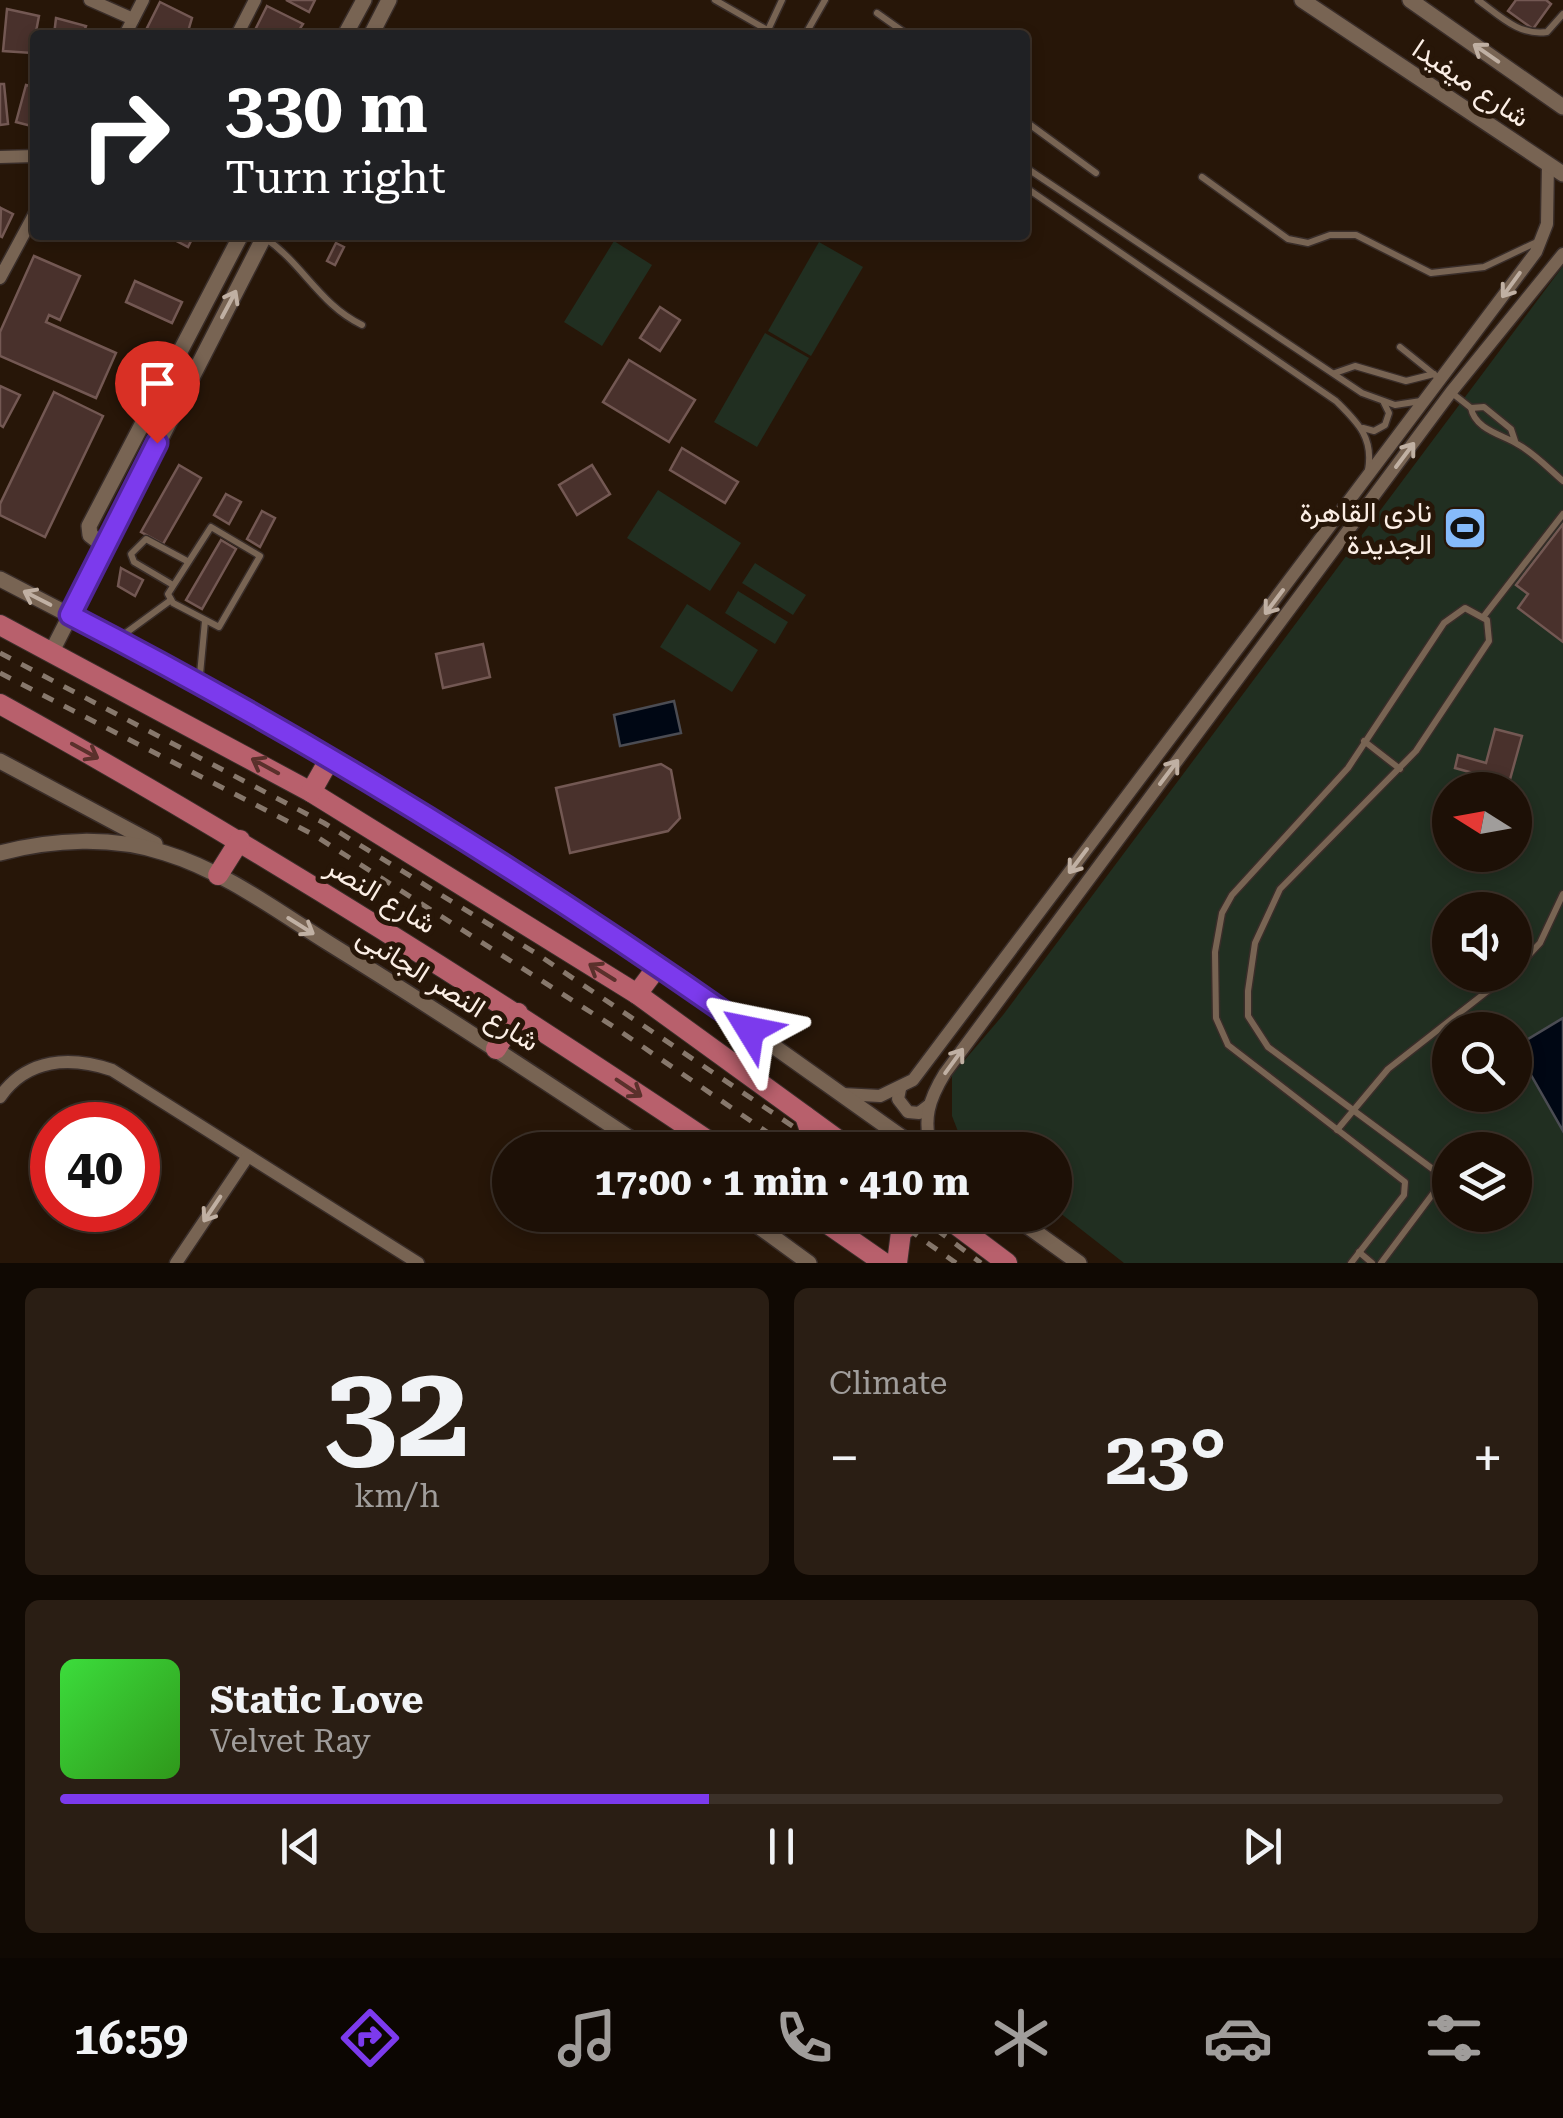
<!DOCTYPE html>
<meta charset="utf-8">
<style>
body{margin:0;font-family:"Roboto Serif",Vazirmatn,serif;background:#2a1e14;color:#f1f3f6;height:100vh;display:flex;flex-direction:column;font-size:38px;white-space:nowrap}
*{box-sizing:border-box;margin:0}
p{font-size:32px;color:#a09d9b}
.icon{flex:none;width:55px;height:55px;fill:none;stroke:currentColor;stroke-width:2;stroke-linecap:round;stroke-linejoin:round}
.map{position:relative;height:1263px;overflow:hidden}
.sheet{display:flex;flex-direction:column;gap:25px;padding:25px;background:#100903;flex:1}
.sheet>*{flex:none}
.hud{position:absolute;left:30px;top:30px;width:1000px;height:210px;border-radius:10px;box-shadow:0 5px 15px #0003,0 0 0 2px #3b3028;background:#202124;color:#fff;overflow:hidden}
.needle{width:65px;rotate:281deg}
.buttons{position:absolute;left:1432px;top:772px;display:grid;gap:20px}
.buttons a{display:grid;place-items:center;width:100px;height:100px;border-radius:50%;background:#1d1006;box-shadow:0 5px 15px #0003,0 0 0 2px #3b3028;font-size:50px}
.speed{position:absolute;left:30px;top:1102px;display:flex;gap:20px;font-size:50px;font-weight:700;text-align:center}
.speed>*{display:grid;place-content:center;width:130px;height:130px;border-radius:50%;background:#1d1006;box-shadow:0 5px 15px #0003,0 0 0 2px #3b3028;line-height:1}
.speed .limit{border:15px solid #d22;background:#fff;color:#111}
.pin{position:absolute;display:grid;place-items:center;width:85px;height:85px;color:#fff;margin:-102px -42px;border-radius:50% 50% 50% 0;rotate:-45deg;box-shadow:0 0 10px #0007}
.pin .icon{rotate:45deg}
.me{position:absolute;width:110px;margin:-55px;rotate:305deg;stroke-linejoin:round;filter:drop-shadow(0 0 8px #0008)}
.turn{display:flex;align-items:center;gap:35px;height:210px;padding:0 30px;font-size:45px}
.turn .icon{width:130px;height:130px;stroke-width:2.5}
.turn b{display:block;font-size:70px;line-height:85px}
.big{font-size:75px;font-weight:700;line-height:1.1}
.sheet .tile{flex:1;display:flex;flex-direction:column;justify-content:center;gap:15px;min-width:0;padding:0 35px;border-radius:15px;background:#2a1e14}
.sheet .dial{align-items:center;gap:0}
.dial b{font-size:130px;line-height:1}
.song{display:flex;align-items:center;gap:30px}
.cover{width:120px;height:120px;border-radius:15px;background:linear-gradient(135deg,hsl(120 70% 55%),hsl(110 70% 35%))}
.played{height:10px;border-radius:5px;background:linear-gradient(90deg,#7c3aed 45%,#3b3028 45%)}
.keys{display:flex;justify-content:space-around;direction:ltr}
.heat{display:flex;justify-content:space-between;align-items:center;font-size:55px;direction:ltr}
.sheet .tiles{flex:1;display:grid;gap:25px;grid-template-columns:1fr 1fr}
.tile:last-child{grid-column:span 2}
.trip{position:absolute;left:492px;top:1132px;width:580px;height:100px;border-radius:50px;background:#1d1006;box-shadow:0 5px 15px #0003,0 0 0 2px #3b3028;font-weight:700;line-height:100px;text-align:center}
.menu{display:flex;height:160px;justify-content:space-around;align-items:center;background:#0c0602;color:#a09d9b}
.menu .icon{width:70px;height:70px}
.menu .current{color:#7c3aed}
.menu b{font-size:45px;color:#f1f3f6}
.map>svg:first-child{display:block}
.green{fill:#212f21;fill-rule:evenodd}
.water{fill:#000714;stroke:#4b4c53;stroke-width:2.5}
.building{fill:#49312c;stroke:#735853;stroke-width:2.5}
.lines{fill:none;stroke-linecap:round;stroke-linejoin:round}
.service-casing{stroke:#392d29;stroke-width:9}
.minor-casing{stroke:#392d29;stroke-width:15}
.tertiary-casing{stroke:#392d29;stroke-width:18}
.primary-casing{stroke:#392d29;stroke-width:22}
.service{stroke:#786453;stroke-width:6}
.minor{stroke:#786453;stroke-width:12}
.tertiary{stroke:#786453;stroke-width:15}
.primary{stroke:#b8606c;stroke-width:20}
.rail{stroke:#87786c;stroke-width:5;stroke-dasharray:12 12;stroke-linecap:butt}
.oneway{stroke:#c0b0a3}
.oneway2{stroke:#5a302b}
.route-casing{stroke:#51269a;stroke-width:25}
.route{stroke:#7c3aed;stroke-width:18}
.labels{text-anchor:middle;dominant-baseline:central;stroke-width:10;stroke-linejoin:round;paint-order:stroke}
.street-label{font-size:28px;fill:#fbeee5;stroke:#271608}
.poi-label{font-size:28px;fill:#fbeee5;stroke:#271608;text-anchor:end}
</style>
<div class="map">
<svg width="1563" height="1263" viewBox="0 0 1563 1263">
<rect width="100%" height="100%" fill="#271608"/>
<g class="green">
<path d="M614,241L652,265L602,346L564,322Z"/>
<path d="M819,242L863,267L811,356L768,331Z"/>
<path d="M1563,266V1263H1124L1055,1209V1150H979L959,1134L952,1116V1075L1003,1015ZM1450,790H1515V855H1450ZM1450,910H1515V975H1450ZM1450,1030H1515V1095H1450ZM1450,1150H1515V1215H1450Z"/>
<path d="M765,333L809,358L757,447L714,422Z"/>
<path d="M658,490L741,543L710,591L627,538Z"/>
<path d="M755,563L806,595L793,615L742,583Z"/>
<path d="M738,591L788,622L775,644L725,613Z"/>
<path d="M687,604L758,650L732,692L660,647Z"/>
</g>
<g class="water">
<path d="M674,701L681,733L620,746L614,715Z"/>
<path d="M1563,1018V1131L1515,1047Z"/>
</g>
<g class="building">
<path d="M286,0H315L309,12Z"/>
<path d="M1516,0H1546L1551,4L1533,29L1508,11Z"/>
<path d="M160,2L192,18L187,35H160L147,28Z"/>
<path d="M267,6L303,24L296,35L254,32Z"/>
<path d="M7,9L39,16L32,53L3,51Z"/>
<path d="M56,18L86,26L83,35H54Z"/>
<path d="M0,84H4L8,124L0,125Z"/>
<path d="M26,85L35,87V127L16,122Z"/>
<path d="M1,208L13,214L2,237L0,236Z"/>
<path d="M165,235H194L188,247Z"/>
<path d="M336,243L344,247L335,265L327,261Z"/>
<path d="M34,256L80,276L60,320L49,315L46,322L116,353L96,398L0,356V332Z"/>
<path d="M135,281L182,302L172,323L126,302Z"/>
<path d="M660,307L680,320L660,351L640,338Z"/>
<path d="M629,360L695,400L669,442L603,402Z"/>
<path d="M0,386L20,395L3,427L0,425Z"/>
<path d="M54,392L103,416L45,537L0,515V504Z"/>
<path d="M682,448L738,482L725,503L670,470Z"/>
<path d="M179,465L201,478L163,544L141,532Z"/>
<path d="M592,465L610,494L577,515L559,485Z"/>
<path d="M226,494L241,502L229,524L214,515Z"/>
<path d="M262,511L275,518L260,547L247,539Z"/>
<path d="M1563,524V642L1518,608L1528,594L1516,585Z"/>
<path d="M221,540L236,549L202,609L186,600Z"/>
<path d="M121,568L143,580L135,596L118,586Z"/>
<path d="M483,644L490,677L443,688L436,654Z"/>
<path d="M1495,729L1522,736L1509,783L1455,768L1458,755L1486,763Z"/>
<path d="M661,764L671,770L680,818L668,831L570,853L556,788Z"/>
</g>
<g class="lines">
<g class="service-casing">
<g id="service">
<path d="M715,0L776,35"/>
<path d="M1478,0C1500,16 1519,36 1547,32L1563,14"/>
<path d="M877,13L908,35"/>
<path d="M768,30L782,0"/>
<path d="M805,35L825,0"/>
<path d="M1025,121L1096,173"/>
<path d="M1025,167L1362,393L1395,405L1421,401"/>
<path d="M1202,177L1288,239L1308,243L1330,235H1356L1431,273L1484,267L1537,242"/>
<path d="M1025,187L1336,401C1357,422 1374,437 1368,470"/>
<path d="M265,238C303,264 320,305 362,325"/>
<path d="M1400,347L1436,376"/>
<path d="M1335,373L1355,366L1406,381L1434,374"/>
<path d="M1452,393L1471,408"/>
<path d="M1363,428L1374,431L1385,425L1389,413L1384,403"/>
<path d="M1515,441L1511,429L1484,407L1471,408C1475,430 1504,435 1519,445C1535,454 1549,469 1563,481"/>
<path d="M211,527L260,556L219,627L173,603L168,594Z"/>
<path d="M173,585L134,562L131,554L146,539L187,561"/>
<path d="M1484,616L1563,514"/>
<path d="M119,638L171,600"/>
<path d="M199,685L205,621"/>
<path d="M1364,741L1400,769"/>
<path d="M1515,970L1540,943L1563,894"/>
<path d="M1337,1130L1388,1069L1508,975"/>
<path d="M1359,1252L1372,1263"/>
<path d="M1351,1263L1404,1195L1405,1182L1228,1045L1216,1018L1215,952L1222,913L1232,895L1348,768L1444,623L1465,608L1487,620L1489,641L1416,751L1280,889L1255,943L1248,991V1016L1268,1047L1434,1170L1435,1191L1381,1263"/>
</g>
</g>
<g class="minor-casing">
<g id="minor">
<path d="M90,0L133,19"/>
<path d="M125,35L143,0"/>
<path d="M237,35L255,0"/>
<path d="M0,157L35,156"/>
<path d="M0,278L35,213"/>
<path d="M900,1089L898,1099L908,1112L919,1113L928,1106"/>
<path d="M842,1094L880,1096L913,1080L1536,252L1547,224L1548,164"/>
<path d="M0,1097C27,1058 70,1056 112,1070L418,1263"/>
<path d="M932,1150C922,1120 929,1099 945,1073L1451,392L1563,254"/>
<path d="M176,1263L248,1156"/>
</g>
</g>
<g class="tertiary-casing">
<g id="tertiary">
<path d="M1302,0L1563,174"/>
<path d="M1410,0L1563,107"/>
<path d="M345,35L364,0"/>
<path d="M371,35L389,0"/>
<path d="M103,545L90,535L89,526L241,235"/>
<path d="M0,579C226,695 449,824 660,967C747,1026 833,1089 920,1150"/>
<path d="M52,651L265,235"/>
<path d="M0,761L155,844"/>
<path d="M0,853C53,839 112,836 165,853C224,871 277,911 330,944C438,1011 543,1080 648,1150"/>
<path d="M743,1215L809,1263"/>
<path d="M1012,1215L1079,1263"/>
</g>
</g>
<g class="primary-casing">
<g id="primary">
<path d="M0,625L311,792L637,994L852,1150"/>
<path d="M0,704C248,841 487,992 722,1150"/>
<path d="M311,792L329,760"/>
<path d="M218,875L240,840"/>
<path d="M637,994L658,966"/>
<path d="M496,1049L518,1013"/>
<path d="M805,1116L811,1134L810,1150"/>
<path d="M815,1215L884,1263"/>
<path d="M943,1215L1007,1263"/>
<path d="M897,1263L901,1232L922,1215"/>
</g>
</g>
<use href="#service" class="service"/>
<use href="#minor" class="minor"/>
<use href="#tertiary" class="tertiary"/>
<use href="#primary" class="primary"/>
<g class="rail">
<path d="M0,653L324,823L534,952L828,1150"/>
<path d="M0,673L314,835L614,1027L793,1150"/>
<path d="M888,1215L956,1263"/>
<path d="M917,1215L981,1263"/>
</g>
</g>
<defs><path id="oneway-shaft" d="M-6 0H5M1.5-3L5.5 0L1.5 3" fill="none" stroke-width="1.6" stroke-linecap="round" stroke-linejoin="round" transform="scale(2.5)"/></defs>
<g class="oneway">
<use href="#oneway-shaft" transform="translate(1486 53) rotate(-145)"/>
<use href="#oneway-shaft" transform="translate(1511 285) rotate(126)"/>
<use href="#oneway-shaft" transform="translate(229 304) rotate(-62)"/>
<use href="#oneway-shaft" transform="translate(1405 455) rotate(-53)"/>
<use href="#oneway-shaft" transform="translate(37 598) rotate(-153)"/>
<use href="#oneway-shaft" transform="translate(1274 602) rotate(127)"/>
<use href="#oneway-shaft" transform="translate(1169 772) rotate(-53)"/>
<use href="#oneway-shaft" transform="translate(1078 861) rotate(127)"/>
<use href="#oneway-shaft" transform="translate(301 926) rotate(32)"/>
<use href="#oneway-shaft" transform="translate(954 1061) rotate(-54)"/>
<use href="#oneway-shaft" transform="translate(212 1209) rotate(124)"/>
</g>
<g class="oneway2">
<use href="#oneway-shaft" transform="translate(85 751) rotate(29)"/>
<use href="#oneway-shaft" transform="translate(265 766) rotate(-151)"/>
<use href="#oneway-shaft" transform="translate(602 972) rotate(-148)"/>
<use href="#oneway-shaft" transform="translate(629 1088) rotate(34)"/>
</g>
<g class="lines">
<g class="route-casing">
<path id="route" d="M157,443L70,615C305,736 534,878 750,1030"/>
</g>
<use href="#route" class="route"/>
</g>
<defs>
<g id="stadium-square" transform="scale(2.25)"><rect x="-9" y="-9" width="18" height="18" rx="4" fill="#86bbfb" stroke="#271608"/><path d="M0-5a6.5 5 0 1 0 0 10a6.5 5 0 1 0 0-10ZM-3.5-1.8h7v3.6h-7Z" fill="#111"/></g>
</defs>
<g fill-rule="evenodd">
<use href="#stadium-square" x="1465" y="528"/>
</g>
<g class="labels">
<g class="street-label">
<text transform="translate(1471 83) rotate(34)">شارع ميفيدا</text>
<text transform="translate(381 895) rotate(31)">شارع النصر</text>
<text transform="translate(448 989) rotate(32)">شارع النصر الجانبى</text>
</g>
<g class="poi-label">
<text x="1432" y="512">نادى القاهرة<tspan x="1432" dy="32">الجديدة</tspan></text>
</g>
</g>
</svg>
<div class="buttons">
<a><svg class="needle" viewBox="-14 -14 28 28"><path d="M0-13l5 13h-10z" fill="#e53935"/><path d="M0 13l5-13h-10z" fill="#a09d9b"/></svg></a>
<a><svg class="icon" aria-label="sound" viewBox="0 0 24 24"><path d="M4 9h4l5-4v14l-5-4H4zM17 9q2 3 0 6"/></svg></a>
<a><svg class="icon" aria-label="search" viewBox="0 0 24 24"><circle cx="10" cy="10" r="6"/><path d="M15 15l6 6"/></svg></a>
<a><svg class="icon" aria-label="layers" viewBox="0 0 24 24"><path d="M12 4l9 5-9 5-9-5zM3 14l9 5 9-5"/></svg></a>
</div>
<div class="speed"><div class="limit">40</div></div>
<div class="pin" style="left:157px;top:443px;background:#d93025"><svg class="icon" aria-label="arrive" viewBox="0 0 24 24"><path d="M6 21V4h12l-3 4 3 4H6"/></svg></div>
<svg class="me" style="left:750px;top:1030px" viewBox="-20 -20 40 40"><path d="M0-17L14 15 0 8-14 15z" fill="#7c3aed" stroke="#fff" stroke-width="4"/></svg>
<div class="trip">17:00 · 1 min · 410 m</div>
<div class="hud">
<div class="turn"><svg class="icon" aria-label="right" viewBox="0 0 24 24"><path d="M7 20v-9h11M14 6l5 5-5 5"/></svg><div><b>330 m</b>Turn right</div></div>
</div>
</div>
<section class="sheet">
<div class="tiles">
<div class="tile dial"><b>32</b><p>km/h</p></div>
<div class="tile"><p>Climate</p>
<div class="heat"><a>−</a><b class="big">23°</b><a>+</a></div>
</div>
<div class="tile">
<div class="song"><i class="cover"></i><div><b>Static Love</b><p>Velvet Ray</p></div></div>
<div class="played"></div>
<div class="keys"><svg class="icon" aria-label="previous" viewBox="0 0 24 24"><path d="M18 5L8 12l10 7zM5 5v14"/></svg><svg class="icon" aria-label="pause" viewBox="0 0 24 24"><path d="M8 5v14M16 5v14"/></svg><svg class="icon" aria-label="next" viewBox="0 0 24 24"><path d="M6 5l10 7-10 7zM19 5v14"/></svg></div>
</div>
</div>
</section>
<nav class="menu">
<b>16:59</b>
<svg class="icon current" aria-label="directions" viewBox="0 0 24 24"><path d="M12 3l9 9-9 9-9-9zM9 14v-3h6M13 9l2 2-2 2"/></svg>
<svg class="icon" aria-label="music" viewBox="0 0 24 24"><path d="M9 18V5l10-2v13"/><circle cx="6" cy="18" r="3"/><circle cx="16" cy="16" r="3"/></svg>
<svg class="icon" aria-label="phone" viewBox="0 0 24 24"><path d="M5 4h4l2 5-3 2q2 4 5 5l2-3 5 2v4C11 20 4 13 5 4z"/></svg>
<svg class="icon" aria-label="climate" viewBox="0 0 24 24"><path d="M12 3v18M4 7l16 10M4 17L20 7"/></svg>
<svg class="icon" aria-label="car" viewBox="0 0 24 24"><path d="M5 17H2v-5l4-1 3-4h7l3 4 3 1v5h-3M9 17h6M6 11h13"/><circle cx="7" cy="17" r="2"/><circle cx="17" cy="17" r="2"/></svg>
<svg class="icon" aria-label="filters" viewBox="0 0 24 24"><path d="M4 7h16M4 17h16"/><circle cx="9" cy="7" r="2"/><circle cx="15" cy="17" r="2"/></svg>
</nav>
